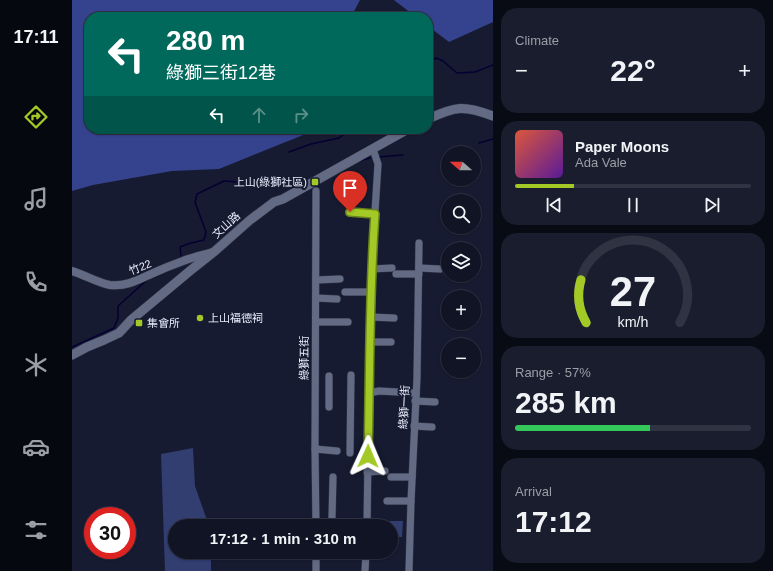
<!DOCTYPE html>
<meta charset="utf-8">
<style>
body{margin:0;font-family:Arial,"Noto Sans TC",sans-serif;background:#191d2d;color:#f1f3f6;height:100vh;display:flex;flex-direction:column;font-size:15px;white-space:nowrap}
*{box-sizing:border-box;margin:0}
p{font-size:13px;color:#9c9ea7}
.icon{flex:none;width:22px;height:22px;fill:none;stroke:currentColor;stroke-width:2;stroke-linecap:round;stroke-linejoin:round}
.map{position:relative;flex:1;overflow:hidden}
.side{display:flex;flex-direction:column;gap:8px;padding:8px;background:#090b14;width:280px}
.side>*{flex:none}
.hud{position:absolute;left:12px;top:12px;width:349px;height:122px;border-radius:16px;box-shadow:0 1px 3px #0004,0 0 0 1px #303342;background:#00695c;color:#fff;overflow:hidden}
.needle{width:26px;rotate:290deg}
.controls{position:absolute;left:369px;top:146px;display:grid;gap:8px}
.controls a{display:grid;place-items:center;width:40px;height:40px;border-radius:50%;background:#101425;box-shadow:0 1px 3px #0004,0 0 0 1px #303342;font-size:20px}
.speed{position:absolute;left:12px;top:507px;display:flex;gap:8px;font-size:20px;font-weight:700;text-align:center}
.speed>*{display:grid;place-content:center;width:52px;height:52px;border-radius:50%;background:#101425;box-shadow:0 1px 3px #0004,0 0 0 1px #303342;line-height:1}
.speed .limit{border:6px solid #d22;background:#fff;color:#111}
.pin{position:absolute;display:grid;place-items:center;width:34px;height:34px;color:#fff;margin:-41px -17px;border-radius:50% 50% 50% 0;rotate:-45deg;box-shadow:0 0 4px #0007}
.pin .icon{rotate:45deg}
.me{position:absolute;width:44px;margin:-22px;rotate:1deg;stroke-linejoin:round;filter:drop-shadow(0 0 3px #0008)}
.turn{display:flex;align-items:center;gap:14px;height:84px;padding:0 16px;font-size:18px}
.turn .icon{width:52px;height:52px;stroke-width:2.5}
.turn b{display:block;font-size:28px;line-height:34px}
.lanes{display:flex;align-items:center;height:38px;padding:0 16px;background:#0003;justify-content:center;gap:20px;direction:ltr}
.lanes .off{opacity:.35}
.big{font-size:30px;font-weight:600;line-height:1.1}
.side .tile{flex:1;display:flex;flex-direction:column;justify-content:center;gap:6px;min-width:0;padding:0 14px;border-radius:16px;background:#191d2d}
.side .dial{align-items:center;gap:0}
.dial svg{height:104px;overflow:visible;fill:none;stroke:#303342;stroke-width:7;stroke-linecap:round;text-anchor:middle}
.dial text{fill:#f1f3f6;stroke:none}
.song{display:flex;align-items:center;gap:12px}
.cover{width:48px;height:48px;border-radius:6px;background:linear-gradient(135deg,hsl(10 70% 55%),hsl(270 70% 35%))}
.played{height:4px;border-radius:2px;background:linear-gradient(90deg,#a3c926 25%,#303342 25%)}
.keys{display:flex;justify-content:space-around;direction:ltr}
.heat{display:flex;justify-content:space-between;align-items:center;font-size:22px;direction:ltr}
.charge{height:6px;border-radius:3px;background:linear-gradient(90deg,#34c759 57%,#303342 0)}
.trip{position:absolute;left:96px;top:519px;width:230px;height:40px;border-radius:20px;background:#101425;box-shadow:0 1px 3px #0004,0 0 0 1px #303342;font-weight:600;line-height:40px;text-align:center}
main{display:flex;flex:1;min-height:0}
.tab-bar{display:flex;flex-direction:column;width:72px;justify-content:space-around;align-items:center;background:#06080f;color:#9c9ea7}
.tab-bar .icon{width:28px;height:28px}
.tab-bar .on{color:#a3c926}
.tab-bar b{font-size:18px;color:#f1f3f6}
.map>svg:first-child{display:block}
.green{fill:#323d70}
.forest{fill:#35428e}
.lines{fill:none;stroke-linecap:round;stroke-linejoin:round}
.stream{stroke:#040032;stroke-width:1.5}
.minor-casing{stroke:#323546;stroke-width:8}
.tertiary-casing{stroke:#323546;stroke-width:9}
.secondary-casing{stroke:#323546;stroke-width:10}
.minor{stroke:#626a84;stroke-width:7}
.tertiary{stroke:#626a84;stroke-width:8}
.secondary{stroke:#626a84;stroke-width:9}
.route-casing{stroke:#6a8319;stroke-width:10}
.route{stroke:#a3c926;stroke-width:7}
.poi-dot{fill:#a3c926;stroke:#161b31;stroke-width:1.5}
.labels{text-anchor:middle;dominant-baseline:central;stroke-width:4;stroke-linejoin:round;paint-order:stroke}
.poi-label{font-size:11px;fill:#eaeffe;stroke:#161b31;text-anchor:start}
.street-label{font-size:11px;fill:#eaeffe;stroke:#161b31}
</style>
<main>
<nav class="tab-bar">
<b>17:11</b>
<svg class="icon on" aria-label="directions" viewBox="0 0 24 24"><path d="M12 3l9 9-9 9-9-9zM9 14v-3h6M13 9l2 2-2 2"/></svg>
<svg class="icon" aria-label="music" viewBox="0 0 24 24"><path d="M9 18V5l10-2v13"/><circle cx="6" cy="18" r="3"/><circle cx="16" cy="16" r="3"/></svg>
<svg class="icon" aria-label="phone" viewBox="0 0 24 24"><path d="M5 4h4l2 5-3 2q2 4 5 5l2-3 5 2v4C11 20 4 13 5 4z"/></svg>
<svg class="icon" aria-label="climate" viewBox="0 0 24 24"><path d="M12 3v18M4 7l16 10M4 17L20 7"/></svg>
<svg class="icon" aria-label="car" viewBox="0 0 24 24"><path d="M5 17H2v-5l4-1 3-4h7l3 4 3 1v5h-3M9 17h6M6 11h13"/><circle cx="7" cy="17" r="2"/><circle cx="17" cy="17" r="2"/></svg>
<svg class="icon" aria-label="filters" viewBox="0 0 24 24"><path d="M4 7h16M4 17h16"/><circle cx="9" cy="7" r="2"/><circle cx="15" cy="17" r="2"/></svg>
</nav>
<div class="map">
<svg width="421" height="571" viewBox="0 0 421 571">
<rect width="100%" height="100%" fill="#161b31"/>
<g class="green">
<path d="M121,448L123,486L137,526H103V552H139V571H93L89,454Z"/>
<path d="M298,521H331L330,537H319V526H298Z"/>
</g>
<g class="forest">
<path d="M0,0H288L279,17H17V129H246L147,169L100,171L21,185L0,191Z"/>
<path d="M322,0H421V22L377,42L356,26V17H344Z"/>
</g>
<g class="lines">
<g class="stream">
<path d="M356,69L359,61L364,58L371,61L385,73L403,72L421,65"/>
<path d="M407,143L421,139"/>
<path d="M217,152L239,144L267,138L279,129"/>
<path d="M306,157L331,155"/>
<path d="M290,160L298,158"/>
<path d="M109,256L108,247L119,243L132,240L134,232L123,202L125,194L152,181L195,184"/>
<path d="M0,347L42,328L46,318V306L75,280"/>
</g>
<g class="minor-casing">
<g id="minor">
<path d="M277,213L303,214"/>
<path d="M347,268L368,269"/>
<path d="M299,269L320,268"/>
<path d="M324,274H347"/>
<path d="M244,280L268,279"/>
<path d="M273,292H299"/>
<path d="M244,298L265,299"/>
<path d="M298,317L322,318"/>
<path d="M244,322H276"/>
<path d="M298,342H319"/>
<path d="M257,376V407"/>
<path d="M297,393L307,391L344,393"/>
<path d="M343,401L363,402"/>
<path d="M342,426L360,427"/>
<path d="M243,449L265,451"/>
<path d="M278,453L279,375"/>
<path d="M295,472L313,471"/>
<path d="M319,477H340"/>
<path d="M315,501H339"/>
<path d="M260,517L261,477"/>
<path d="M244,526L243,449L244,191"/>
<path d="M295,526L298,317L301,243L306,164L301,149"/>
<path d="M244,552V571"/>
<path d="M293,571L294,552"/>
<path d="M337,571L339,501L345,378L347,243"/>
</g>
</g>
<g class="tertiary-casing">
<path id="tertiary" d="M0,271C13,275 26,283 38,285C53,287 66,280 79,274C90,269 100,265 111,261C120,257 131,255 141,252"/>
</g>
<g class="secondary-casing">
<g id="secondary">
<path d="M356,119C384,106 392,105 421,116"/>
<path d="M0,355L15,347L32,340L47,333L59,320L119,270L143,251L178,220L202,202L211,199L336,129"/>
</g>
</g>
<use href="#minor" class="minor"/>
<use href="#tertiary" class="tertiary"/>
<use href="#secondary" class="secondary"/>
</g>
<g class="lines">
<g class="route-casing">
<path id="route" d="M278,212L303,214C297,294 298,375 296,456"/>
</g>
<use href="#route" class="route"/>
</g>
<g class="poi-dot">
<rect x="239" y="178" width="8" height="8" rx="2"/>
<circle cx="128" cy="318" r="4"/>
<rect x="63" y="319" width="8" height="8" rx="2"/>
</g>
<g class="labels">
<g class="poi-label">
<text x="235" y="182" text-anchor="end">上山(綠獅社區)</text>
<text x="136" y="318">上山福德祠</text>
<text x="75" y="323">集會所</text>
</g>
<g class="street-label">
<text transform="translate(154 225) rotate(-42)">文山路</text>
<text transform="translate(68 267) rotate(-22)">竹22</text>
<text transform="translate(232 358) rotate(-90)">綠獅五街</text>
<text transform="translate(332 407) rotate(-87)">綠獅一街</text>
</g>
</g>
</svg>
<div class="controls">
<a><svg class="needle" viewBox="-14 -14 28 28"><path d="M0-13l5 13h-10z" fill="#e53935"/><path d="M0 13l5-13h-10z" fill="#9c9ea7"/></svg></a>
<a><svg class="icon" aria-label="search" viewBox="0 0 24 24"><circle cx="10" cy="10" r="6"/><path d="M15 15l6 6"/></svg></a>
<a><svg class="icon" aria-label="layers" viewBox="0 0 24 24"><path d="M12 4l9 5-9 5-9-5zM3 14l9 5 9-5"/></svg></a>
<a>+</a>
<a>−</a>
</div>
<div class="speed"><div class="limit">30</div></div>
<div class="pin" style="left:278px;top:212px;background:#d93025"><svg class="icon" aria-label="arrive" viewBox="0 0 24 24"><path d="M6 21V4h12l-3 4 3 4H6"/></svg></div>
<svg class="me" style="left:296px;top:456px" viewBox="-20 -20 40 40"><path d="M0-17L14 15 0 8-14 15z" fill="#a3c926" stroke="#fff" stroke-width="4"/></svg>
<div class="trip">17:12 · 1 min · 310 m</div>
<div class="hud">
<div class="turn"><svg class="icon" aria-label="left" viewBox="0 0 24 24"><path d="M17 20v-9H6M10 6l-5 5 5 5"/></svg><div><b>280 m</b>綠獅三街12巷</div></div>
<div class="lanes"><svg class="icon" aria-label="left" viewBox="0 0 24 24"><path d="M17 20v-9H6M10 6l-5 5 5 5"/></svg><svg class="icon off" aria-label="ahead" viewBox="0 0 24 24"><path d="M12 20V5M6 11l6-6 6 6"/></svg><svg class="icon off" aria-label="right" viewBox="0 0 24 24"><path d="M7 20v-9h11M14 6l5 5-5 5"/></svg></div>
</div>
</div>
<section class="side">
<div class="tile"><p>Climate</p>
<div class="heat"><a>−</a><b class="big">22°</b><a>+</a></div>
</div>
<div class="tile">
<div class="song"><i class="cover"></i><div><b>Paper Moons</b><p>Ada Vale</p></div></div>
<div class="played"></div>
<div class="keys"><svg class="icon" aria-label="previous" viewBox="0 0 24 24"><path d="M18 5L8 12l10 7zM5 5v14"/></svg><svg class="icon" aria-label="pause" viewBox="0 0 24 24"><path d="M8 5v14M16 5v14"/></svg><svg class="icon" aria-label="next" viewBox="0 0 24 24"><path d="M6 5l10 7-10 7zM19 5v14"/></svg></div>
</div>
<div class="tile dial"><svg viewBox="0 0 100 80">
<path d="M14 69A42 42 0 1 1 86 69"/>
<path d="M14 69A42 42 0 0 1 10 36" stroke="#a3c926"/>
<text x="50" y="56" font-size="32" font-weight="700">27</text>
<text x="50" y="72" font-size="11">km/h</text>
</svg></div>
<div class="tile"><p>Range · 57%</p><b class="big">285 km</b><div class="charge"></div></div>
<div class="tile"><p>Arrival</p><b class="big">17:12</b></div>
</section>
</main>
